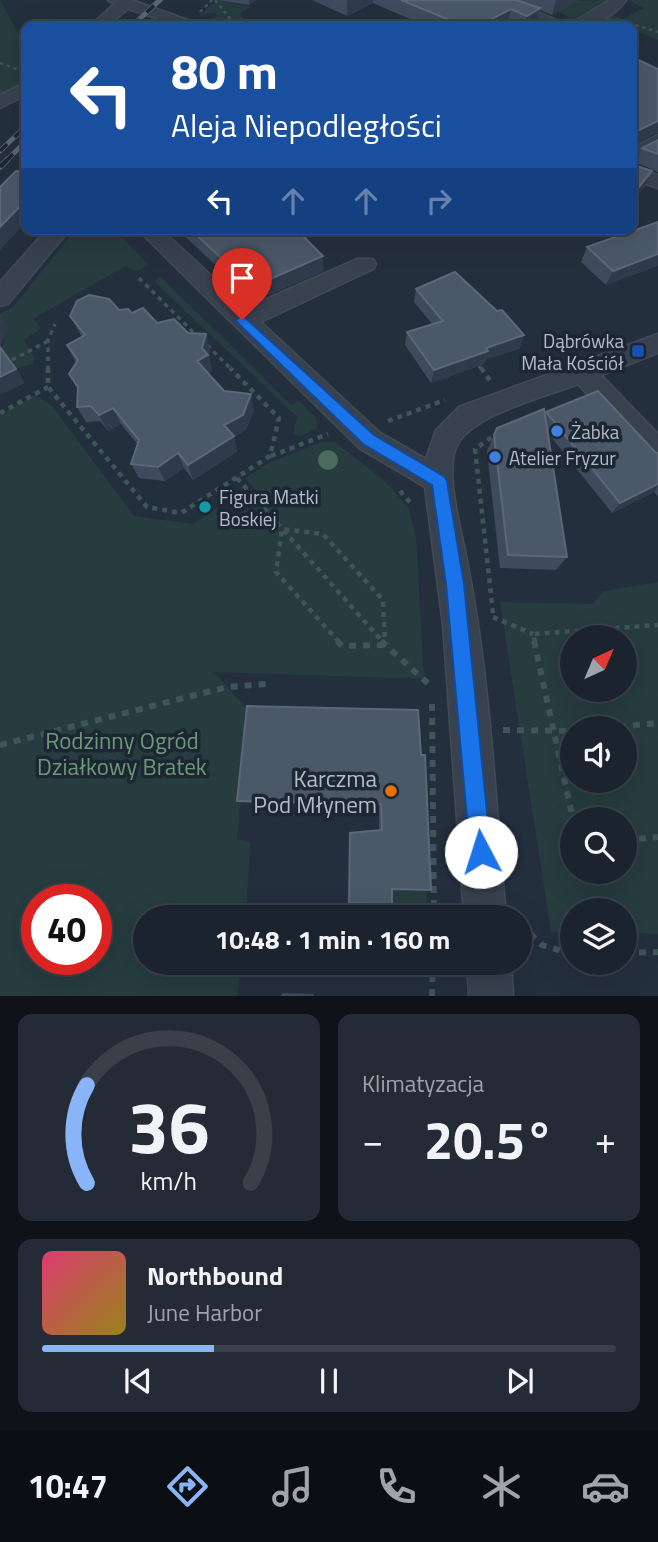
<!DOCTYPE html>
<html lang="pl">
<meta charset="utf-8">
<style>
body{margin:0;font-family:"Titillium Web",sans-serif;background:#242b36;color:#f1f3f6;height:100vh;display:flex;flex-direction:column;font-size:26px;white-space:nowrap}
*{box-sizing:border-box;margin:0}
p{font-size:23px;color:#a0a4aa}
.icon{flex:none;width:38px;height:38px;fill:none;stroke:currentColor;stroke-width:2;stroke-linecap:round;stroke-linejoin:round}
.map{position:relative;height:996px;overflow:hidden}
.side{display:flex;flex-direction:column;gap:18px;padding:18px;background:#0f1319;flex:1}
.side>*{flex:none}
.guide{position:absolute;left:21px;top:21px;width:616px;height:214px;border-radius:14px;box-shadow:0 7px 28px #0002,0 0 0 2px #39404a;background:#1a4fa0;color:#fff;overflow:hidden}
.needle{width:46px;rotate:44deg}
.controls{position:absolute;left:560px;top:625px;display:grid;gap:14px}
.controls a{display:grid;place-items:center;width:77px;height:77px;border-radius:50%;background:#1b232e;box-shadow:0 7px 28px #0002,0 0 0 2px #39404a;font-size:35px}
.speed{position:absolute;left:21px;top:884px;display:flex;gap:14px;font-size:35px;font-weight:700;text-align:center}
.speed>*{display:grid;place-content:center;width:91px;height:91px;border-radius:50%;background:#1b232e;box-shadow:0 7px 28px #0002,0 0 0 2px #39404a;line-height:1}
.speed .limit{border:10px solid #d22;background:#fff;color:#111}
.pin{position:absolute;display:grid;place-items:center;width:60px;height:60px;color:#fff;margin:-72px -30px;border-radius:50% 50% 50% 0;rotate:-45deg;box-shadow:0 0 7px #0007}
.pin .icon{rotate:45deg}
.me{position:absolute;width:77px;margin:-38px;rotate:355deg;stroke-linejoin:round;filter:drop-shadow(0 0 5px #0008)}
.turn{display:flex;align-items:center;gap:24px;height:147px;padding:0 35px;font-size:32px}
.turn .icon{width:91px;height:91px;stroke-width:2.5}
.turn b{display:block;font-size:49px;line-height:60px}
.lanes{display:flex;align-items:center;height:66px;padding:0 35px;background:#0003;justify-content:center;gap:35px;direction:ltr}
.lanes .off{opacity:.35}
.big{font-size:52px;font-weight:700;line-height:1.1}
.side .tile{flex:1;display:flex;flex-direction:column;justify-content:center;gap:10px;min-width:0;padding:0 24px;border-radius:14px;background:#242b36}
.side .dial{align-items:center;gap:0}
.dial svg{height:182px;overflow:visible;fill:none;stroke:#39404a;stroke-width:7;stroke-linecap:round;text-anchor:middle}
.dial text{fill:#f1f3f6;stroke:none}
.song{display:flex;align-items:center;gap:21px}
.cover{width:84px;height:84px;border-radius:10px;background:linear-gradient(135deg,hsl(340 70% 55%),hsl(50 70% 35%))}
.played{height:7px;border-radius:4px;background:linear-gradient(90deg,#8ab4f8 30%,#39404a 30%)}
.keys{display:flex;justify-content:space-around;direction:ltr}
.heat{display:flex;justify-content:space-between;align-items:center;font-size:38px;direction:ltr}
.side .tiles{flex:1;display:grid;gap:18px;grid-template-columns:1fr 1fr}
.tile:last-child{grid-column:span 2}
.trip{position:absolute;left:133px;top:905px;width:399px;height:70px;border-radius:35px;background:#1b232e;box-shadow:0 7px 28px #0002,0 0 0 2px #39404a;font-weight:700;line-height:70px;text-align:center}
.tabs{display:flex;height:112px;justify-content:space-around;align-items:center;background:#0b0e12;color:#a0a4aa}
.tabs .icon{width:49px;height:49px}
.tabs .on{color:#8ab4f8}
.tabs b{font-size:32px;color:#f1f3f6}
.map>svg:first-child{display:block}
.green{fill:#263c3f;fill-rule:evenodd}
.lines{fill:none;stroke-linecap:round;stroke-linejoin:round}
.minor-casing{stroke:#414a57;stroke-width:3}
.path-far3{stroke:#3f5557;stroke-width:2.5;stroke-dasharray:3.5 3.5;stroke-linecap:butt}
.path-far2{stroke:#3f5557;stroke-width:3.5;stroke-dasharray:4.5 4.5;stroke-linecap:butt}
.path-far1{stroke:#3f5557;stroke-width:4.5;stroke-dasharray:5 5;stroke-linecap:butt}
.path{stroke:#3f5557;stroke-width:6;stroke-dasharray:7 7;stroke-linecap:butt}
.minor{fill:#38414e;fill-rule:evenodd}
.rail-far1-casing{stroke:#5a6575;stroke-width:5}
.rail-casing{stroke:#5a6575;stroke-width:6}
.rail-far1{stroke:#1d2633;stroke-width:3.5;stroke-dasharray:10;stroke-linecap:butt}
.rail{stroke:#1d2633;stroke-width:4.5;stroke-dasharray:12;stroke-linecap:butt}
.tree{fill:#4b6a5d}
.wall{fill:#3f4b5c}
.shaded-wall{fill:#2f3b4b}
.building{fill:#4b5868;stroke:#5c6777;stroke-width:2}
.route{fill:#1a73e8;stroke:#114b97;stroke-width:2}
.transit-dot{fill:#1a4fb4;stroke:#1d2633;stroke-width:2.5}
.shop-dot{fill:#3f7fe0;stroke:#1d2633;stroke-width:2.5}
.culture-dot{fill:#0f9aa8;stroke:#1d2633;stroke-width:2.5}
.food-dot{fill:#e8710a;stroke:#1d2633;stroke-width:2.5}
.labels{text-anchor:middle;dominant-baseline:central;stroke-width:7;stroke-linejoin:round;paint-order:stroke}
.poi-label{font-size:19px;fill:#b4bcc9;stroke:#1d2633;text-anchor:start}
.near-park-label{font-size:23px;fill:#6b9a76;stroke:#1d2633}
.near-poi-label{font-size:23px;fill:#b4bcc9;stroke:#1d2633;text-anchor:end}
</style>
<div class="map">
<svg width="658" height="996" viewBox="0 0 658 996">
<rect width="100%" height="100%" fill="#242f3e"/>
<g class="green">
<path d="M0,0L26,48V79L0,95Z"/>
<path d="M217,0L250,7L242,12L241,17L265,26H223L202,20L217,17L216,13L200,15Z"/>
<path d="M536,0C562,3 584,0 609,0L563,25L558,23L569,17Z"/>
<path d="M629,0H658V40L632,29V26L600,20L610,14L623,19L644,8Z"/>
<path d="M76,229H114L149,265L137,271L125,266L33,319L41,328L24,340L35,358L33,364L17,368L2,347L5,341L1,334L0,314L14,306Z"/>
<path d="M160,276L291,405L299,401L316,418L317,428L301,436L293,434L297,417L155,282Z"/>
<path d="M35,395L53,407L134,516L193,524L217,508L229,520L264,499L245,478L269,463L322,442H335L387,483L409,509L416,536L424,679L214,672L250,712L237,839L250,843L246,917H145V962L241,963L237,996H0V415ZM37,900H96V959H37Z"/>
<path d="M658,582V934L625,933V910H572V932H551L500,602L593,604L603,591ZM572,637H625V690H572ZM572,728H625V780H572ZM572,819H625V872H572Z"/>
<path d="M389,887L426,888L428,917H388Z"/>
</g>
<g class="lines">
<g class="minor-casing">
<g id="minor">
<path d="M108,0H132L204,26H181L128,9L107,26H90L114,4Z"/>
<path d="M486,0H508L568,25L610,0H626C598,38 553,29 516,14C506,10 493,7 486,0Z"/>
<path d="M26,82V95L0,108V95Z"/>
<path d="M658,135V149L632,162V148Z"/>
<path d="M632,166L658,175V188L632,179Z"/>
<path d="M47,229H70L8,304L0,306V282Z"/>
<path d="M137,229H161L246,308L357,259H373L376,264L373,269L261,322L379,432L426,459L436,430L459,407L658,334V353L601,375L658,434V465L648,461L578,384C546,397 478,413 459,442C443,465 460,525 465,551C490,671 495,796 506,917H464L443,625L425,487L359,448Z"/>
<path d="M467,962H511L513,996H469Z"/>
</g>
</g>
<g class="path-far3">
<path d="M215,0L236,26"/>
<path d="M200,12L212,0"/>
<path d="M622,21L658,32"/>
<path d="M0,63L19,70"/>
</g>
<g class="path-far2">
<path d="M139,278L198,337"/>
<path d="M207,345L232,370"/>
<path d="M12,360L48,341"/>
<path d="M479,366L482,370"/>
<path d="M48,370V340L55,324"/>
</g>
<g class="path-far1">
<path d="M48,368V387L147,507L181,513L270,456L279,418L230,368"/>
<path d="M481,368L491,382"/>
<path d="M0,413L48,387"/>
<path d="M388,421L445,400"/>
<path d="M271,456L328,434"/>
<path d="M237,478L383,642"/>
<path d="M400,491L413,506"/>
<path d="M493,613L475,449L498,433"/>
<path d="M493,617L533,634"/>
<path d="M339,642L276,572L282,529L323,534L383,600L385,642"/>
<path d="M535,642L533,634L658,625"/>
</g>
<g class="path">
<path d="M337,641L342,646L385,645V641"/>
<path d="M381,641L432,687"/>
<path d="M534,641L573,819"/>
<path d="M432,704L434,917"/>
<path d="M605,728L658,723"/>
<path d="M503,730L572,731"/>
<path d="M0,745L227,687L266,684"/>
<path d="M625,840L658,837"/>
<path d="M520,924L542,945L572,954"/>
<path d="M625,953L658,952"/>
<path d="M432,996L433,962"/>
</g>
<use href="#minor" class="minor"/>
<g class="rail-far1-casing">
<g id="rail-far1">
<path d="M132,26L160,0"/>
<path d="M0,151L26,126"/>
<path d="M6,161L26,141"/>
</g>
</g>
<g class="rail-casing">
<path id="rail" d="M0,167L7,160"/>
</g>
<use href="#rail-far1" class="rail-far1"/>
<use href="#rail" class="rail"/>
</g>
<circle class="tree" cx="328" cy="460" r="10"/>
<g class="wall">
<path d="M217,0H256L249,5Z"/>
<path d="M312,0H580L552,15L540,10L536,24L532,26H512L507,24L504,26H426L373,3L347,16Z"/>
<path d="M632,57L658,69V133H657L636,143L632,155Z"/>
<path d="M658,140V172L637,163L645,186L632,202V156L636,162L642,148Z"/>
<path d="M658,222L606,285L581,262L587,247Z"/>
<path d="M177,229H331L306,239L324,271L254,301Z"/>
<path d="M416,289L524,335L519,349L486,359L484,364L431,383L405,345L407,332L432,324L414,302Z"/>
<path d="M119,310L132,313L157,323L188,333L206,334L210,351L209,358L212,371L208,374L224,391L254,410L246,430L234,437L237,452L193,480L184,468L165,481L139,478L131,464L138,445L121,424L108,431L100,421L86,422L77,407L78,390L69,374L76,363L67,345L82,337L70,316Z"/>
<path d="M546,412L658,453V496L654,492L612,513L548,433L567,557L556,570L500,568L487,451L497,428L545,414Z"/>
<path d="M418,710L392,889L349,903V833L379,830V806L241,802L237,801Z"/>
<path d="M282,993L314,994L313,996H281Z"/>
</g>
<g class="shaded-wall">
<path d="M249,0H256L249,5Z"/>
<path d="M348,0H373V3L347,16V1Z"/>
<path d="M556,0H580L552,15Z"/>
<path d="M540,8L536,24L532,26H524L527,16Z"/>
<path d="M511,9L507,24L504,26H478Z"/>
<path d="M658,121V130L657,133L633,145L637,131Z"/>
<path d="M652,171L645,186L632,202V197L634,193Z"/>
<path d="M26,200V222L0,250V227Z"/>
<path d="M295,229H331L295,243Z"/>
<path d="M658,254V266L606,285L613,271Z"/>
<path d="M323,256L324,271L254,301L252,287Z"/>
<path d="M1,313L9,327L0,347V315Z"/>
<path d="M206,334L210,351L209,358L212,371L201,378L197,361L202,348Z"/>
<path d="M524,335L519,349L486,359L484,364L431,383L434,370L486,348Z"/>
<path d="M16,369L25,383L0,395V377Z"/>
<path d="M251,394L254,410L246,430L234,437L237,452L193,480L188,465Z"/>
<path d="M113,408L121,424L108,431L99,415Z"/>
<path d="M178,453L184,468L165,481L158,467Z"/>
<path d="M658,484V487L654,492L612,513L620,503Z"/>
</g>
<g class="building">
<path d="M401,0H516L540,8L527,16L511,9L478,26H464Z"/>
<path d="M632,57L658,69V121L637,131L636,146L632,144Z"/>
<path d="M658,140V154L642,148Z"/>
<path d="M632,156L636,159L637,166L652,171L634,193L632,192Z"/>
<path d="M16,171L26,173V200L0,227V187Z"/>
<path d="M658,222V254L613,271L587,247Z"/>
<path d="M190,229H296L323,256L252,287Z"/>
<path d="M455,272L497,311L502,310L524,335L486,348L488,351L434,370L407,332L443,321L416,289Z"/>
<path d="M89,295L109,299L119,310L128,309L132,313L143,308L157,323L174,319L188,333L206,334L202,348L208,355L197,361L224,391L251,394L243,415L224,425L234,436L188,465L178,453L158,467L131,464L139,440L113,408L99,415L91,406L77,407L78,387L69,374L78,360L67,345L85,335L70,316L77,301Z"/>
<path d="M0,347L16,369L0,377Z"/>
<path d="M598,391L655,452L658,453V484L620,503L546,412Z"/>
<path d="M544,409L567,557L508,555L494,435L497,428Z"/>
<path d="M247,706L418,710L421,755H425L431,890L392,889V904L349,903L350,833L382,830L381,804L237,801Z"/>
</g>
<path class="route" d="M242,315L374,435L445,477L447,481L464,584L491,852L488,860L481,863L473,860L470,852L446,584L432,485L363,444L238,323L236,320Z"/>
<rect class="transit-dot" x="631" y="344" width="14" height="14" rx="3.5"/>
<g class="shop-dot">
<circle cx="557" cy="431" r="7"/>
<circle cx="495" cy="457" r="7"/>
</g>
<circle class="culture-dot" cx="205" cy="507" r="7"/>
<circle class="food-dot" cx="391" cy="791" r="7"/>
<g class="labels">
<g class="poi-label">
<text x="624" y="340" text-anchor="end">Dąbrówka<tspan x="624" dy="22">Mała Kościół</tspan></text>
<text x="571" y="431">Żabka</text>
<text x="509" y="457">Atelier Fryzur</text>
<text x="219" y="496">Figura Matki<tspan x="219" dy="22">Boskiej</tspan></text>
</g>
<g class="near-park-label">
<text x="122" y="740">Rodzinny Ogród<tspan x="122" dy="26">Działkowy Bratek</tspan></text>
</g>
<g class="near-poi-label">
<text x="377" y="778">Karczma<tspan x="377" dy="26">Pod Młynem</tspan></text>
</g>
</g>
</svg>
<div class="controls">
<a><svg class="needle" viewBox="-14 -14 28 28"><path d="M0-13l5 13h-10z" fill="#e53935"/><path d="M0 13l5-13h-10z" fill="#a0a4aa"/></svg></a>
<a><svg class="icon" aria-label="sound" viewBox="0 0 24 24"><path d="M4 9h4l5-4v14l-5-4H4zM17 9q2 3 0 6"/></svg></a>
<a><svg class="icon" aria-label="search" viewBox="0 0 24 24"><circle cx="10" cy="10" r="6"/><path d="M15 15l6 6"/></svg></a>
<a><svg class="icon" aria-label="layers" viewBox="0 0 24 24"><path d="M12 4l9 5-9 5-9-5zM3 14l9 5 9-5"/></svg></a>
</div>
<div class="speed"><div class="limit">40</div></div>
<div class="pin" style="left:242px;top:320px;background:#d93025"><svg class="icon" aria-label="arrive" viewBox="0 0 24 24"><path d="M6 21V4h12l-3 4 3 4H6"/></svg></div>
<svg class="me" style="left:481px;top:852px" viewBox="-20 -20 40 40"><circle r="19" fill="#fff"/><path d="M0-13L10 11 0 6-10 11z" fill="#1a73e8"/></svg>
<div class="trip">10:48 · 1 min · 160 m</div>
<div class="guide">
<div class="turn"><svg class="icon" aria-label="left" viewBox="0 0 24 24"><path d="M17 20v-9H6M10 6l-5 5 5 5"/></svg><div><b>80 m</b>Aleja Niepodległości</div></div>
<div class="lanes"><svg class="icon" aria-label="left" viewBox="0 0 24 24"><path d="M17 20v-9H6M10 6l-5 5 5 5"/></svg><svg class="icon off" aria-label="ahead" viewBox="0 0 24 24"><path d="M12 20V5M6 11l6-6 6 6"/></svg><svg class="icon off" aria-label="ahead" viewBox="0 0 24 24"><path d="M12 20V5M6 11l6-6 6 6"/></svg><svg class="icon off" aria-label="right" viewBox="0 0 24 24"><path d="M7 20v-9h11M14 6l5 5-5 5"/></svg></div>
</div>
</div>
<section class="side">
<div class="tiles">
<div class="tile dial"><svg viewBox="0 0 100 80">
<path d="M14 69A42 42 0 1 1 86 69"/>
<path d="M14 69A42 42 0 0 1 14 26" stroke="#8ab4f8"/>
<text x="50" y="56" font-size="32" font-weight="700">36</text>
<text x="50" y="72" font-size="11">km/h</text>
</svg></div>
<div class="tile"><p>Klimatyzacja</p>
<div class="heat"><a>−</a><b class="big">20.5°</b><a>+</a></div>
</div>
<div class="tile">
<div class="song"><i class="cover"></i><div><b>Northbound</b><p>June Harbor</p></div></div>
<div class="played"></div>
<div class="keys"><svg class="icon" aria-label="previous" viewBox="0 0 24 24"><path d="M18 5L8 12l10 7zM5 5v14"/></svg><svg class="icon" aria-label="pause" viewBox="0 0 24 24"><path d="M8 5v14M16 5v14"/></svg><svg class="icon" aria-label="next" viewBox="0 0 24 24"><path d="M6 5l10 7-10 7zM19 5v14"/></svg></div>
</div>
</div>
</section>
<nav class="tabs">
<b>10:47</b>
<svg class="icon on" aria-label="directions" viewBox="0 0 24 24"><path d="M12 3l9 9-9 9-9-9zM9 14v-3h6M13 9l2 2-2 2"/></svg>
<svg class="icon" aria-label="music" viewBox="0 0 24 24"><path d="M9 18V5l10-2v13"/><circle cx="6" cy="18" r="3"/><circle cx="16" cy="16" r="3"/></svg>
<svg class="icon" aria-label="phone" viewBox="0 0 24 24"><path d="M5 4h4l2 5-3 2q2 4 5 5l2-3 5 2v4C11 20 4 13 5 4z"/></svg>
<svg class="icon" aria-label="climate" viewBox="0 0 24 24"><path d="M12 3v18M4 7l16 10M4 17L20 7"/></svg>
<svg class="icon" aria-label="car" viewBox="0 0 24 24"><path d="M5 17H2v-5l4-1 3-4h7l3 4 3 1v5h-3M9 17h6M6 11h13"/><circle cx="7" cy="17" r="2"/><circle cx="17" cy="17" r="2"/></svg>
</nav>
